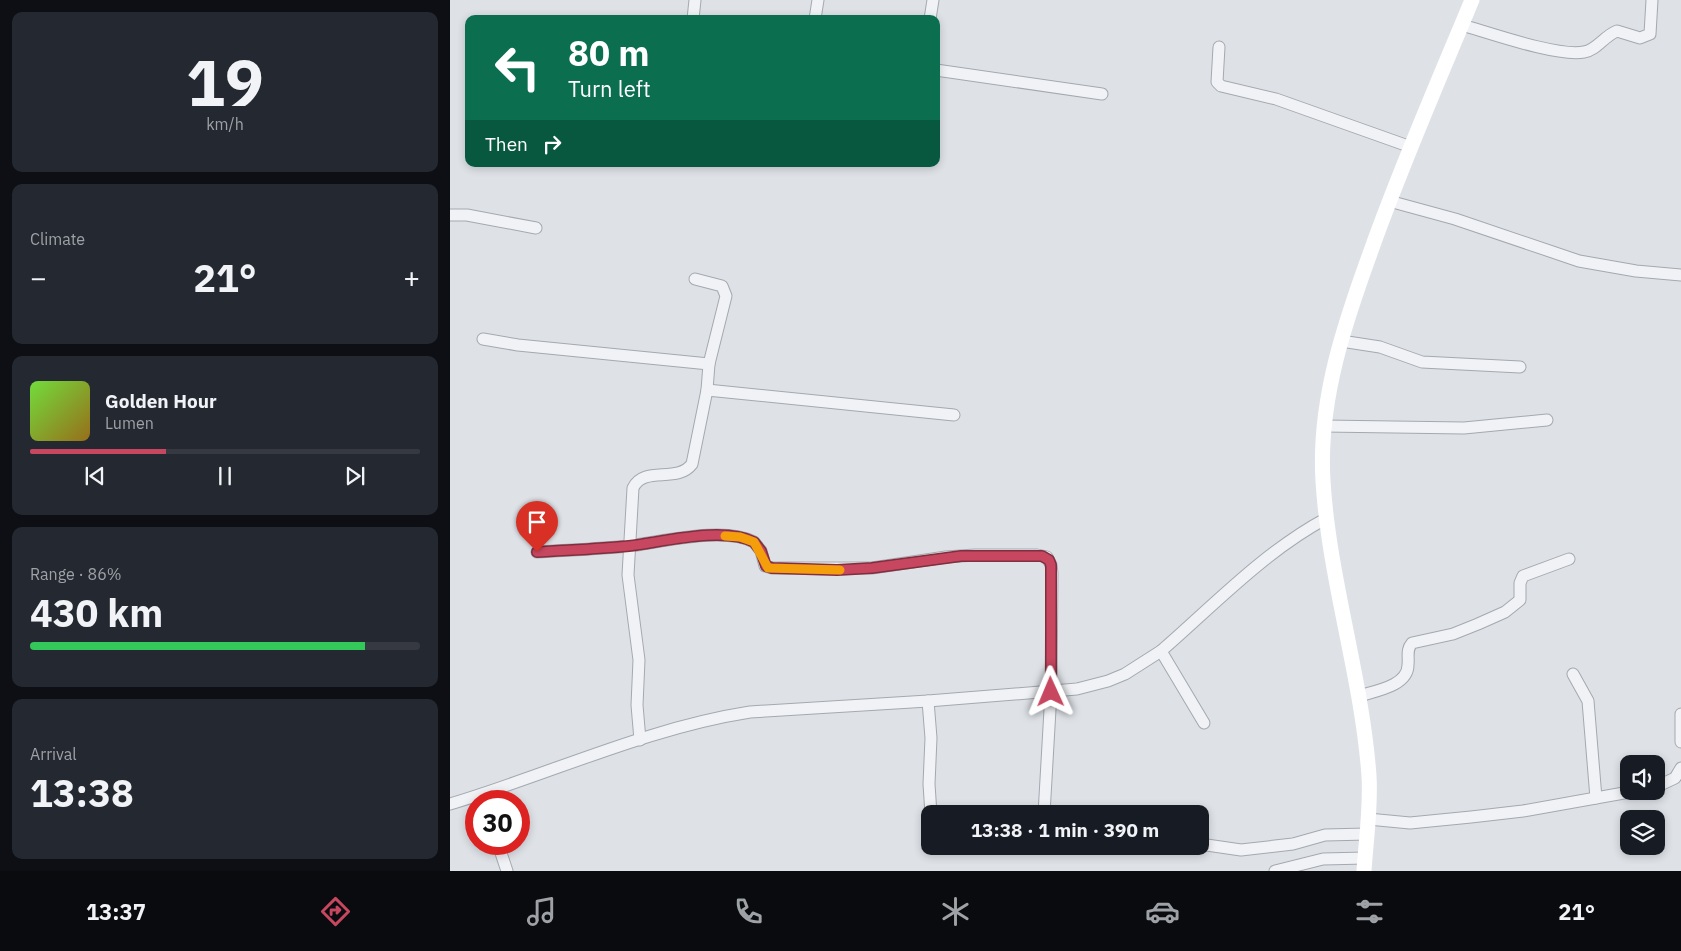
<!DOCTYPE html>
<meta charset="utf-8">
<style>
body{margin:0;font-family:"IBM Plex Sans",sans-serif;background:#242831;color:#f1f3f6;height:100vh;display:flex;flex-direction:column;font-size:19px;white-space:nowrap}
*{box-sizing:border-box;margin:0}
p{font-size:16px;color:#9ea1a6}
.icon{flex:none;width:28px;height:28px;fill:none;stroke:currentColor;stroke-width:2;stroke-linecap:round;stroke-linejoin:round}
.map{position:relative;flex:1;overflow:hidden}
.drawer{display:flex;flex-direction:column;gap:12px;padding:12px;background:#0d0f14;width:450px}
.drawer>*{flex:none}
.guide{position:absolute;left:15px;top:15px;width:475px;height:152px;border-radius:10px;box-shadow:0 2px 8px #0003;background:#0b6e4f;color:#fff;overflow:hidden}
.controls{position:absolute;left:1170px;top:755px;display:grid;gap:10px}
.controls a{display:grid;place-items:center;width:45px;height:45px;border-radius:10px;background:#171b24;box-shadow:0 2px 8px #0003;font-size:25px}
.speed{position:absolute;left:15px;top:790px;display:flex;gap:10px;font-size:25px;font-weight:700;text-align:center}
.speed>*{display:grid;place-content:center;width:65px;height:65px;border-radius:50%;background:#171b24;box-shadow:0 2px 8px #0003;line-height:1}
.speed .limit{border:8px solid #d22;background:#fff;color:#111}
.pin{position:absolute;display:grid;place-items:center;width:42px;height:42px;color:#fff;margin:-51px -21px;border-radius:50% 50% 50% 0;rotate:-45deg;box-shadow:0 0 5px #0007}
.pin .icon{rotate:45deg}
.me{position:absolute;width:55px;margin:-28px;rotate:359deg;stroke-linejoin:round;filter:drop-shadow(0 0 4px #0008)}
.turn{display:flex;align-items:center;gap:18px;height:105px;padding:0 20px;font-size:22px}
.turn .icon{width:65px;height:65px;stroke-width:2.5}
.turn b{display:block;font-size:35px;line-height:42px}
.then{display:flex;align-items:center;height:48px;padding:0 20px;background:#0003;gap:10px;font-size:19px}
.big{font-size:38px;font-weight:800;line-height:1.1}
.drawer .widget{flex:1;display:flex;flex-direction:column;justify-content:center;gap:8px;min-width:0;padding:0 18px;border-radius:10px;background:#242831}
.drawer .dial{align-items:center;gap:0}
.dial b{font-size:65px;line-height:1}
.song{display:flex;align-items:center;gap:15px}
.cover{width:60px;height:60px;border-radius:8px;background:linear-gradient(135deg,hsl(100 70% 55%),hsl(40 70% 35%))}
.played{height:5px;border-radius:2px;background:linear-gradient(90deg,#c74760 35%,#363941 35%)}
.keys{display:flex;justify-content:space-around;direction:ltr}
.heat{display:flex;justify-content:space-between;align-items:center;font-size:28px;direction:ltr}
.charge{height:8px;border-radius:4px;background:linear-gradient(90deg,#34c759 86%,#363941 0)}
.trip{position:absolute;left:471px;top:805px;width:288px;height:50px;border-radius:10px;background:#171b24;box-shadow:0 2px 8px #0003;font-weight:800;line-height:50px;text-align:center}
.tab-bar{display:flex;height:80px;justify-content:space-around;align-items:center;background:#090b0e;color:#9ea1a6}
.tab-bar .icon{width:35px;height:35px}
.tab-bar .selected{color:#c74760}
.tab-bar b{font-size:22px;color:#f1f3f6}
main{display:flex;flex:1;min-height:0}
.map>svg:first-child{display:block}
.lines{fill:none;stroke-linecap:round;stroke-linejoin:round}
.minor-casing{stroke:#a4a9b0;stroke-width:13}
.minor{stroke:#f0f2f5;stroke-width:11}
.secondary{stroke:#fff;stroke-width:15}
.route-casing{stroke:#812e3e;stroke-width:12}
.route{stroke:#c74760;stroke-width:9}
.slow{stroke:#f59e0b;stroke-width:9}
</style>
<main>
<section class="drawer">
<div class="widget dial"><b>19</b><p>km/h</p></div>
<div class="widget"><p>Climate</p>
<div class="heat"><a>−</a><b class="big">21°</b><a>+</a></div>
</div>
<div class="widget">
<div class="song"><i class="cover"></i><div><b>Golden Hour</b><p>Lumen</p></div></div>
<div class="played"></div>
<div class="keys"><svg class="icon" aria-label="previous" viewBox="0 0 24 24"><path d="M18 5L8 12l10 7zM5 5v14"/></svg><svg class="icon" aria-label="pause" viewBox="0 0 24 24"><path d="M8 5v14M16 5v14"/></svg><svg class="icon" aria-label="next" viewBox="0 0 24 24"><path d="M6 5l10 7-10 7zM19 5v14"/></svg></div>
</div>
<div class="widget"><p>Range · 86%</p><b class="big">430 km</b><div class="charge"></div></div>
<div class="widget"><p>Arrival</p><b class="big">13:38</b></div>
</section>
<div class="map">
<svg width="1231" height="871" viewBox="0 0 1231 871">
<rect width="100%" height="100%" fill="#dee2e7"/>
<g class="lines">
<g class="minor-casing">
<g id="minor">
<path d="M243,19L245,0"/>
<path d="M365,19L368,0"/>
<path d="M480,19L483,0"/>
<path d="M1012,25C1040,33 1108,57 1134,52C1147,50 1154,36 1167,31L1190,38L1200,34L1202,0"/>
<path d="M769,47L767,82L771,86L826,99L961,147"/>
<path d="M486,70L652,94"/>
<path d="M939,201L1005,219L1129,261L1186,271L1231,275"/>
<path d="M0,215H17L86,228"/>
<path d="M245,279L272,286L276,296L259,364"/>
<path d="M33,339L68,345L259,364L257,390"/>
<path d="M891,341L930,347L972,362L1070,367"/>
<path d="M874,426L1014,428L1097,420"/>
<path d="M87,552C118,550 149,549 179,546C212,542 274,526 304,542L311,551L315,566L322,568H422L496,557L525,555H587L597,557L601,565L602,573L601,692L594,814"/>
<path d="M711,651L754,723"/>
<path d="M1123,674L1138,701L1146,798"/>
<path d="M909,696C925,691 958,686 958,665C959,656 956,650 962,643L1003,634L1028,624L1055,612L1070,600V583L1073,576L1119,559"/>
<path d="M478,701L481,738L479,784L481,814"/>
<path d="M1231,714V742"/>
<path d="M190,740L187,705L189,660L178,575L183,488C194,465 227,484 242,464L257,390L504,415"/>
<path d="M1206,787L1225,778L1231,768"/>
<path d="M0,804C100,774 197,728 300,712L478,701L627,689L658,681L675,674L711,651C764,605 815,551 877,518"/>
<path d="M918,819L960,823L1021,817L1073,811L1185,791"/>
<path d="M48,844L57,871"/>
<path d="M750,844L791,850L843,844L875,835L917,834"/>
<path d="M825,871L873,859L915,858"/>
</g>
</g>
<use href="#minor" class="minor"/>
<path class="secondary" d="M914,871C916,840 921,807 919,776C912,677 879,580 873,481C868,400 895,322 922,248C952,164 988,82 1022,0"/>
</g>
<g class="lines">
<g class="route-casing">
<path id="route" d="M87,552C118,550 149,549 179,546C213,542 273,526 304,542L311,551L316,566L322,568L387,570L422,568L511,556H592L599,560L601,565V692"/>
</g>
<use href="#route" class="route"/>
<path class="slow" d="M275,536L290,537L304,542L318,568L390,570"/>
</g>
</svg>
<div class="controls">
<a><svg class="icon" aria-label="sound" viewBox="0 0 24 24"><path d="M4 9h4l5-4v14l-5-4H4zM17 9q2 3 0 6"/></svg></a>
<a><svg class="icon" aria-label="layers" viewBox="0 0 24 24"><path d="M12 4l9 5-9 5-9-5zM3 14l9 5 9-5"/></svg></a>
</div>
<div class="speed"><div class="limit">30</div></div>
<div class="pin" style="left:87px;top:552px;background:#d93025"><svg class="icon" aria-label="arrive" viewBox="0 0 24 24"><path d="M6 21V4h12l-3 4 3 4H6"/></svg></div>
<svg class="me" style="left:601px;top:692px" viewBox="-20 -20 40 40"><path d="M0-17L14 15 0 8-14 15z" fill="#c74760" stroke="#fff" stroke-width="4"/></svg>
<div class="trip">13:38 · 1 min · 390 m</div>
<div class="guide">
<div class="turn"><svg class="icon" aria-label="left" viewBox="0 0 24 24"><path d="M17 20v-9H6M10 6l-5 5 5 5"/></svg><div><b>80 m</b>Turn left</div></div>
<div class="then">Then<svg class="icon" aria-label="right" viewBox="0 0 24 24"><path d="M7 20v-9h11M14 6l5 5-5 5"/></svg></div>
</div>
</div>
</main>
<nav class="tab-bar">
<b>13:37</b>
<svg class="icon selected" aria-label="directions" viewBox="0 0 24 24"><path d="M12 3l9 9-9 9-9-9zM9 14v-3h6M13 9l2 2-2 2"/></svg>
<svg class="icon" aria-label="music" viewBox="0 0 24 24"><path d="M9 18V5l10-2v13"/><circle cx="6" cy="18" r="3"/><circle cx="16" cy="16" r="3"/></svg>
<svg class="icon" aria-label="phone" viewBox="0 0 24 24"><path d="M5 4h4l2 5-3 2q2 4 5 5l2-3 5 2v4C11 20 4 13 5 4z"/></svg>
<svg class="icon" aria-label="climate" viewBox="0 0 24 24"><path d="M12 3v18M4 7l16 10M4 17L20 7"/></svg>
<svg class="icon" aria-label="car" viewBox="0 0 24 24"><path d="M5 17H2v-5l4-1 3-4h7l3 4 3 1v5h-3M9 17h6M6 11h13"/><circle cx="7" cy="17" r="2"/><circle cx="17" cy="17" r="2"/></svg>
<svg class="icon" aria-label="filters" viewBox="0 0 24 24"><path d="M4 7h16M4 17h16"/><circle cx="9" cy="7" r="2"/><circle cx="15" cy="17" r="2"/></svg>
<b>21°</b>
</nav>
